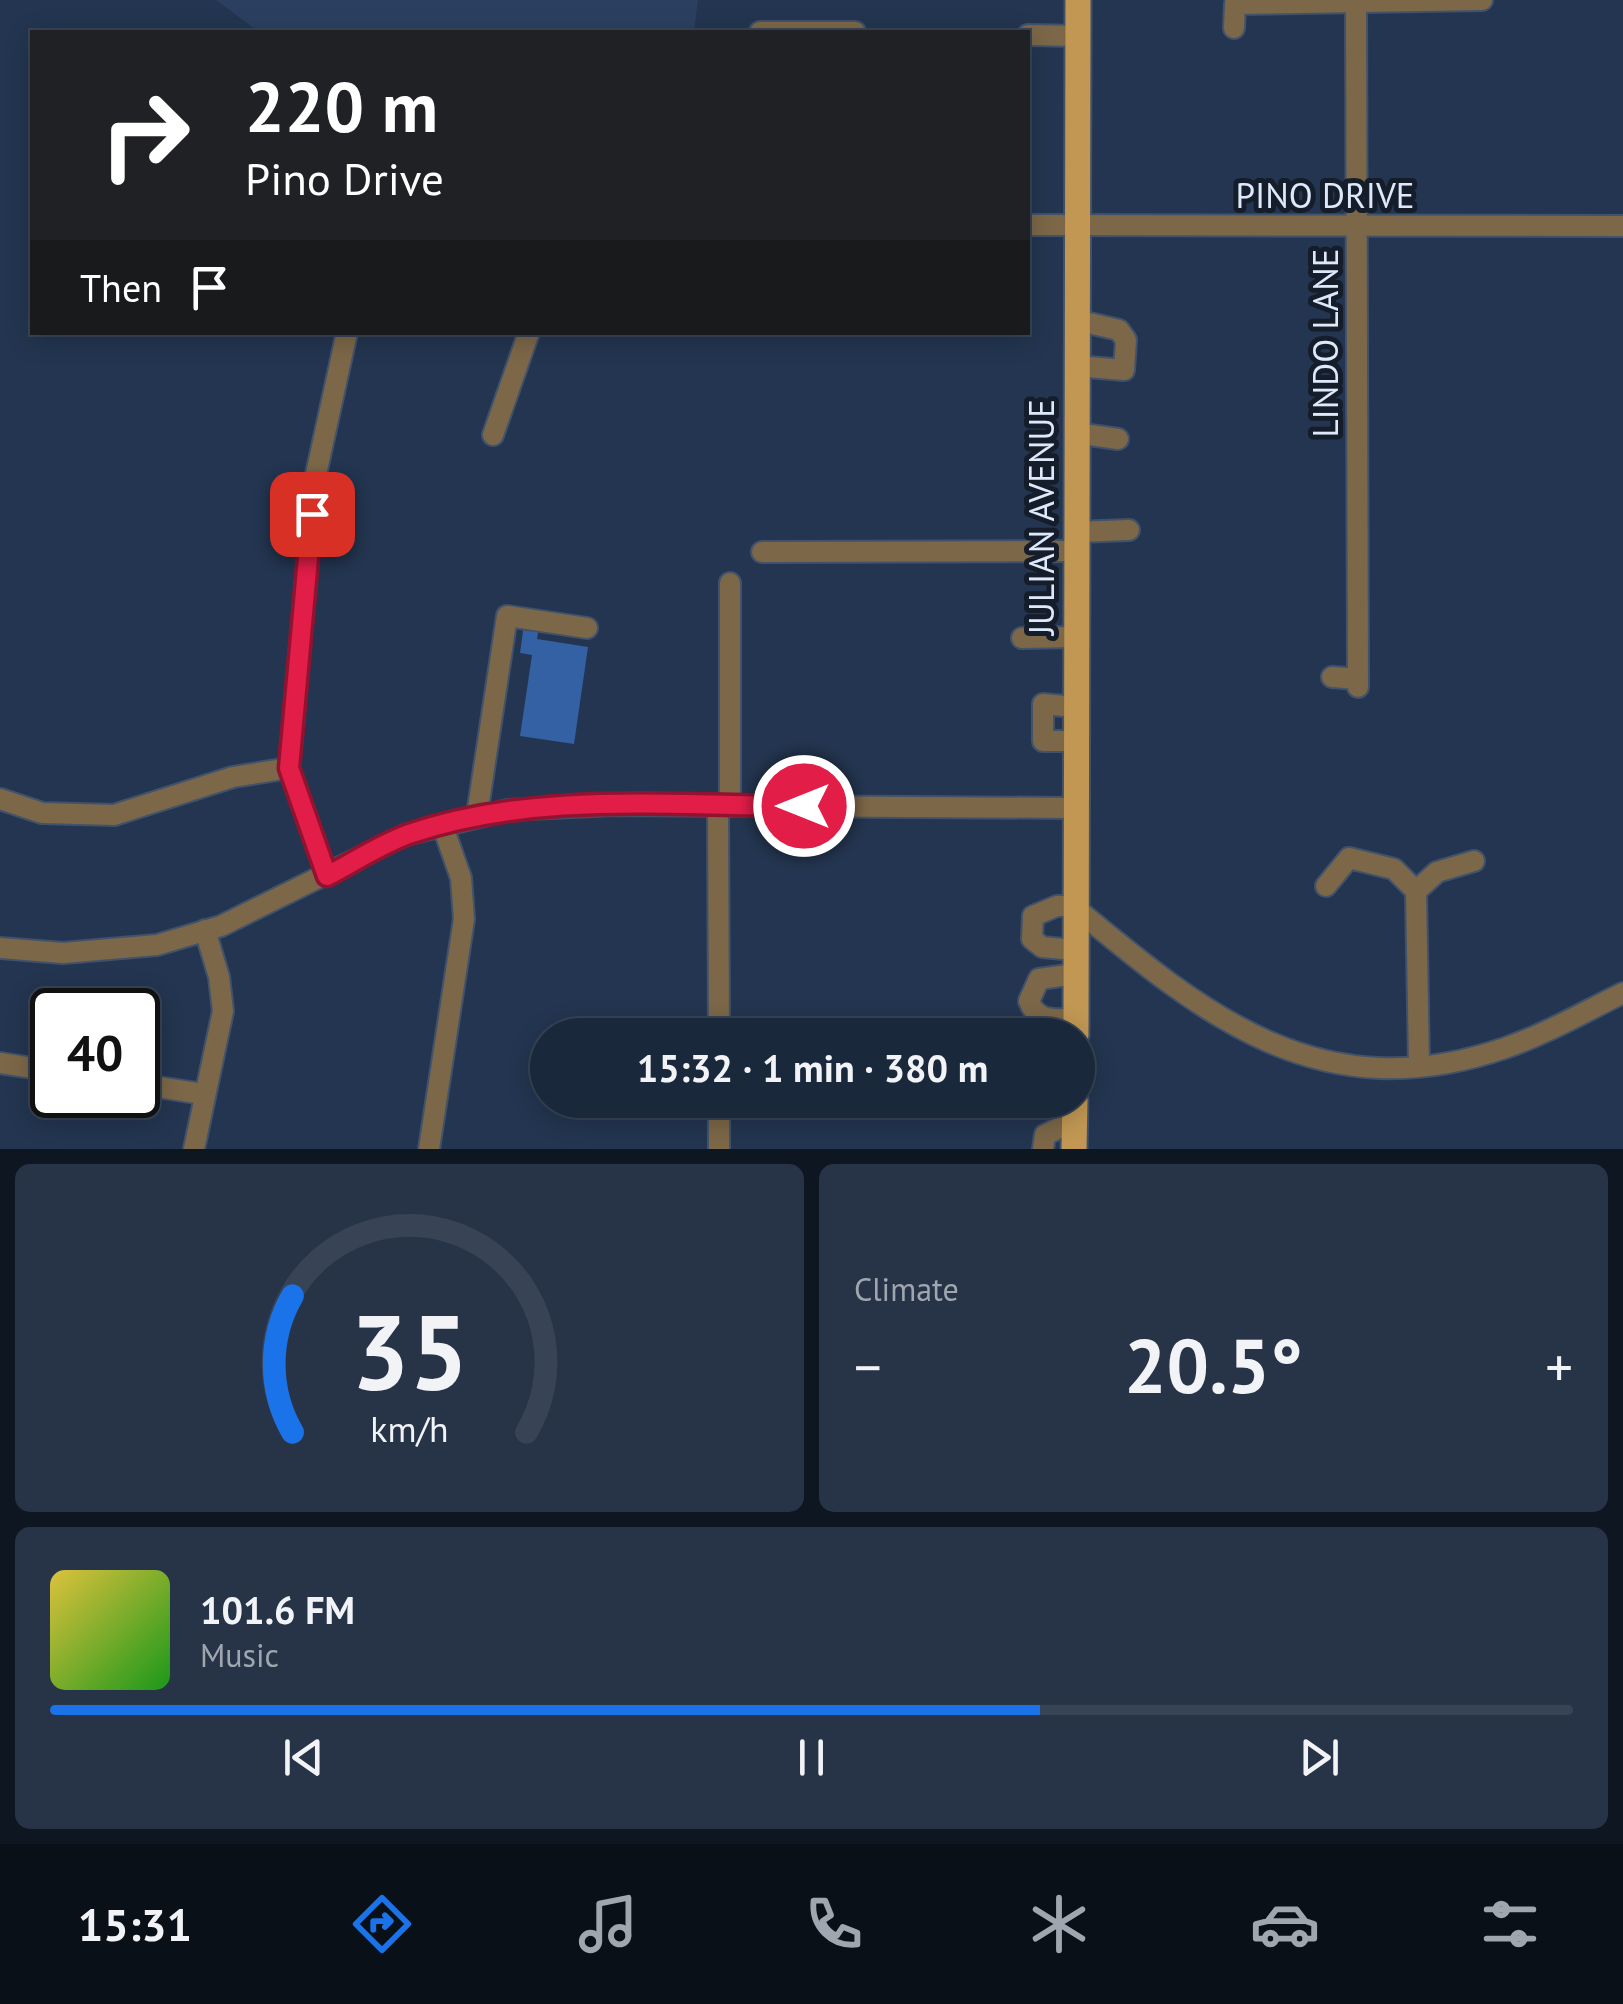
<!DOCTYPE html>
<meta charset="utf-8">
<style>
body{margin:0;font-family:"PT Sans",sans-serif;background:#273447;color:#f1f3f6;height:100vh;display:flex;flex-direction:column;font-size:38px;white-space:nowrap}
*{box-sizing:border-box;margin:0}
p{font-size:32px;color:#9fa6af}
.icon{flex:none;width:55px;height:55px;fill:none;stroke:currentColor;stroke-width:2;stroke-linecap:round;stroke-linejoin:round}
.map{position:relative;height:1149px;overflow:hidden}
.side{display:flex;flex-direction:column;gap:15px;padding:15px;background:#0e1621;flex:1}
.side>*{flex:none}
.hud{position:absolute;left:30px;top:30px;width:1000px;height:305px;border-radius:0px;box-shadow:0 5px 25px #0003,0 0 0 2px #384456;background:#202124;color:#fff;overflow:hidden}
.speed{position:absolute;left:30px;top:988px;display:flex;gap:20px;font-size:50px;font-weight:700;text-align:center}
.speed>*{display:grid;place-content:center;width:130px;height:130px;border-radius:50%;background:#1a283c;box-shadow:0 5px 25px #0003,0 0 0 2px #384456;line-height:1}
.speed .limit{border:5px solid #111;border-radius:15px;background:#fff;color:#111}
.pin{position:absolute;display:grid;place-items:center;width:85px;height:85px;color:#fff;margin:-42px;border-radius:20px;box-shadow:0 5px 15px #0006}
.me{position:absolute;width:110px;margin:-55px;rotate:270deg;stroke-linejoin:round;filter:drop-shadow(0 0 8px #0008)}
.turn{display:flex;align-items:center;gap:35px;height:210px;padding:0 50px;font-size:45px}
.turn .icon{width:130px;height:130px;stroke-width:2.5}
.turn b{display:block;font-size:70px;line-height:85px}
.then{display:flex;align-items:center;height:95px;padding:0 50px;background:#0003;gap:20px;font-size:38px}
.big{font-size:75px;font-weight:700;line-height:1.1}
.side .widget{flex:1;display:flex;flex-direction:column;justify-content:center;gap:15px;min-width:0;padding:0 35px;border-radius:15px;background:#273447}
.side .dial{align-items:center;gap:0}
.dial svg{height:260px;overflow:visible;fill:none;stroke:#384456;stroke-width:7;stroke-linecap:round;text-anchor:middle}
.dial text{fill:#f1f3f6;stroke:none}
.song{display:flex;align-items:center;gap:30px}
.cover{width:120px;height:120px;border-radius:15px;background:linear-gradient(135deg,hsl(50 70% 55%),hsl(120 70% 35%))}
.played{height:10px;border-radius:5px;background:linear-gradient(90deg,#1a73e8 65%,#384456 65%)}
.keys{display:flex;justify-content:space-around;direction:ltr}
.heat{display:flex;justify-content:space-between;align-items:center;font-size:55px;direction:ltr}
.side .tiles{flex:1;display:grid;gap:15px;grid-template-columns:1fr 1fr}
.widget:last-child{grid-column:span 2}
.trip{position:absolute;left:530px;top:1018px;width:565px;height:100px;border-radius:50px;background:#1a283c;box-shadow:0 5px 25px #0003,0 0 0 2px #384456;font-weight:700;line-height:100px;text-align:center}
.tab-bar{display:flex;height:160px;justify-content:space-around;align-items:center;background:#0a1018;color:#9fa6af}
.tab-bar .icon{width:70px;height:70px}
.tab-bar .current{color:#1a73e8}
.tab-bar b{font-size:45px;color:#f1f3f6}
.map>svg:first-child{display:block}
.built{fill:#2b4060}
.building{fill:#3461a3}
.lines{fill:none;stroke-linecap:round;stroke-linejoin:round}
.minor-casing{stroke:#41526b;stroke-width:24}
.major-casing{stroke:#41526b;stroke-width:29}
.minor{stroke:#7c6748;stroke-width:20}
.major{stroke:#c19753;stroke-width:25}
.route-casing{stroke:#92132f;stroke-width:25}
.route{stroke:#e11d48;stroke-width:18}
.labels{text-anchor:middle;dominant-baseline:central;stroke-width:10;stroke-linejoin:round;paint-order:stroke}
.street-label{font-size:35px;fill:#dde9fa;stroke:#141d29}
</style>
<div class="map">
<svg width="1623" height="1149" viewBox="0 0 1623 1149">
<rect width="100%" height="100%" fill="#233550"/>
<path class="built" d="M216,0H698L694,32H259Z"/>
<path class="building" d="M524,624L539,627L537,639L588,647L574,744L520,736L532,655L520,653Z"/>
<g class="lines">
<g class="minor-casing">
<g id="minor">
<path d="M1356,0L1358,687"/>
<path d="M1234,28L1235,4L1482,0"/>
<path d="M760,32H855"/>
<path d="M1028,35L1078,36"/>
<path d="M1028,225L1623,226"/>
<path d="M1076,366L1124,370L1126,340L1119,330L1076,320"/>
<path d="M1076,433L1118,439"/>
<path d="M493,435L529,332"/>
<path d="M1076,532L1129,530"/>
<path d="M762,552L1075,551"/>
<path d="M1022,638L1075,637"/>
<path d="M1332,677L1358,679"/>
<path d="M1075,707L1043,704V741H1075"/>
<path d="M0,799L42,813L114,815L233,777L289,768"/>
<path d="M718,806L719,1035"/>
<path d="M730,806V583"/>
<path d="M477,815L507,616L587,628"/>
<path d="M327,876L289,768L315,479L347,332"/>
<path d="M1326,886L1349,858L1394,869L1416,891"/>
<path d="M1416,891L1419,1065"/>
<path d="M1416,891L1437,872L1474,861"/>
<path d="M0,948L63,953L157,945L221,926L405,835L508,810L613,805L1074,808"/>
<path d="M1074,950L1042,947L1032,939L1033,916L1057,906H1073C1206,1017 1321,1111 1505,1048C1546,1034 1584,1012 1623,993"/>
<path d="M1075,974L1039,979L1029,1001C1037,1023 1056,1019 1076,1019"/>
<path d="M0,1063L52,1071"/>
<path d="M138,1084L203,1094"/>
<path d="M719,1100V1149"/>
<path d="M194,1149L223,1011L219,977L205,930"/>
<path d="M429,1149L464,919L461,878L442,824"/>
<path d="M1043,1149L1045,1135L1059,1128L1075,1127"/>
</g>
</g>
<g class="major-casing">
<g id="major">
<path d="M1076,1035L1078,0"/>
<path d="M1074,1149L1075,1100"/>
</g>
</g>
<use href="#minor" class="minor"/>
<use href="#major" class="major"/>
</g>
<g class="lines">
<g class="route-casing">
<path id="route" d="M312,514L289,768L327,876C354,862 381,844 409,834C534,791 673,806 804,806"/>
</g>
<use href="#route" class="route"/>
</g>
<g class="labels">
<g class="street-label">
<text x="1325" y="195">PINO DRIVE</text>
<text transform="translate(1325 343) rotate(-90)">LINDO LANE</text>
<text transform="translate(1041 517) rotate(-90)">JULIAN AVENUE</text>
</g>
</g>
</svg>
<div class="speed"><div class="limit">40</div></div>
<div class="pin" style="left:312px;top:514px;background:#d93025"><svg class="icon" aria-label="arrive" viewBox="0 0 24 24"><path d="M6 21V4h12l-3 4 3 4H6"/></svg></div>
<svg class="me" style="left:804px;top:806px" viewBox="-20 -20 40 40"><circle r="17" fill="#e11d48" stroke="#fff" stroke-width="3"/><path d="M0-11L8 9 0 5-8 9z" fill="#fff"/></svg>
<div class="trip">15:32 · 1 min · 380 m</div>
<div class="hud">
<div class="turn"><svg class="icon" aria-label="right" viewBox="0 0 24 24"><path d="M7 20v-9h11M14 6l5 5-5 5"/></svg><div><b>220 m</b>Pino Drive</div></div>
<div class="then">Then<svg class="icon" aria-label="arrive" viewBox="0 0 24 24"><path d="M6 21V4h12l-3 4 3 4H6"/></svg></div>
</div>
</div>
<section class="side">
<div class="tiles">
<div class="widget dial"><svg viewBox="0 0 100 80">
<path d="M14 69A42 42 0 1 1 86 69"/>
<path d="M14 69A42 42 0 0 1 14 27" stroke="#1a73e8"/>
<text x="50" y="56" font-size="32" font-weight="700">35</text>
<text x="50" y="72" font-size="11">km/h</text>
</svg></div>
<div class="widget"><p>Climate</p>
<div class="heat"><a>−</a><b class="big">20.5°</b><a>+</a></div>
</div>
<div class="widget">
<div class="song"><i class="cover"></i><div><b>101.6 FM</b><p>Music</p></div></div>
<div class="played"></div>
<div class="keys"><svg class="icon" aria-label="previous" viewBox="0 0 24 24"><path d="M18 5L8 12l10 7zM5 5v14"/></svg><svg class="icon" aria-label="pause" viewBox="0 0 24 24"><path d="M8 5v14M16 5v14"/></svg><svg class="icon" aria-label="next" viewBox="0 0 24 24"><path d="M6 5l10 7-10 7zM19 5v14"/></svg></div>
</div>
</div>
</section>
<nav class="tab-bar">
<b>15:31</b>
<svg class="icon current" aria-label="directions" viewBox="0 0 24 24"><path d="M12 3l9 9-9 9-9-9zM9 14v-3h6M13 9l2 2-2 2"/></svg>
<svg class="icon" aria-label="music" viewBox="0 0 24 24"><path d="M9 18V5l10-2v13"/><circle cx="6" cy="18" r="3"/><circle cx="16" cy="16" r="3"/></svg>
<svg class="icon" aria-label="phone" viewBox="0 0 24 24"><path d="M5 4h4l2 5-3 2q2 4 5 5l2-3 5 2v4C11 20 4 13 5 4z"/></svg>
<svg class="icon" aria-label="climate" viewBox="0 0 24 24"><path d="M12 3v18M4 7l16 10M4 17L20 7"/></svg>
<svg class="icon" aria-label="car" viewBox="0 0 24 24"><path d="M5 17H2v-5l4-1 3-4h7l3 4 3 1v5h-3M9 17h6M6 11h13"/><circle cx="7" cy="17" r="2"/><circle cx="17" cy="17" r="2"/></svg>
<svg class="icon" aria-label="filters" viewBox="0 0 24 24"><path d="M4 7h16M4 17h16"/><circle cx="9" cy="7" r="2"/><circle cx="15" cy="17" r="2"/></svg>
</nav>
